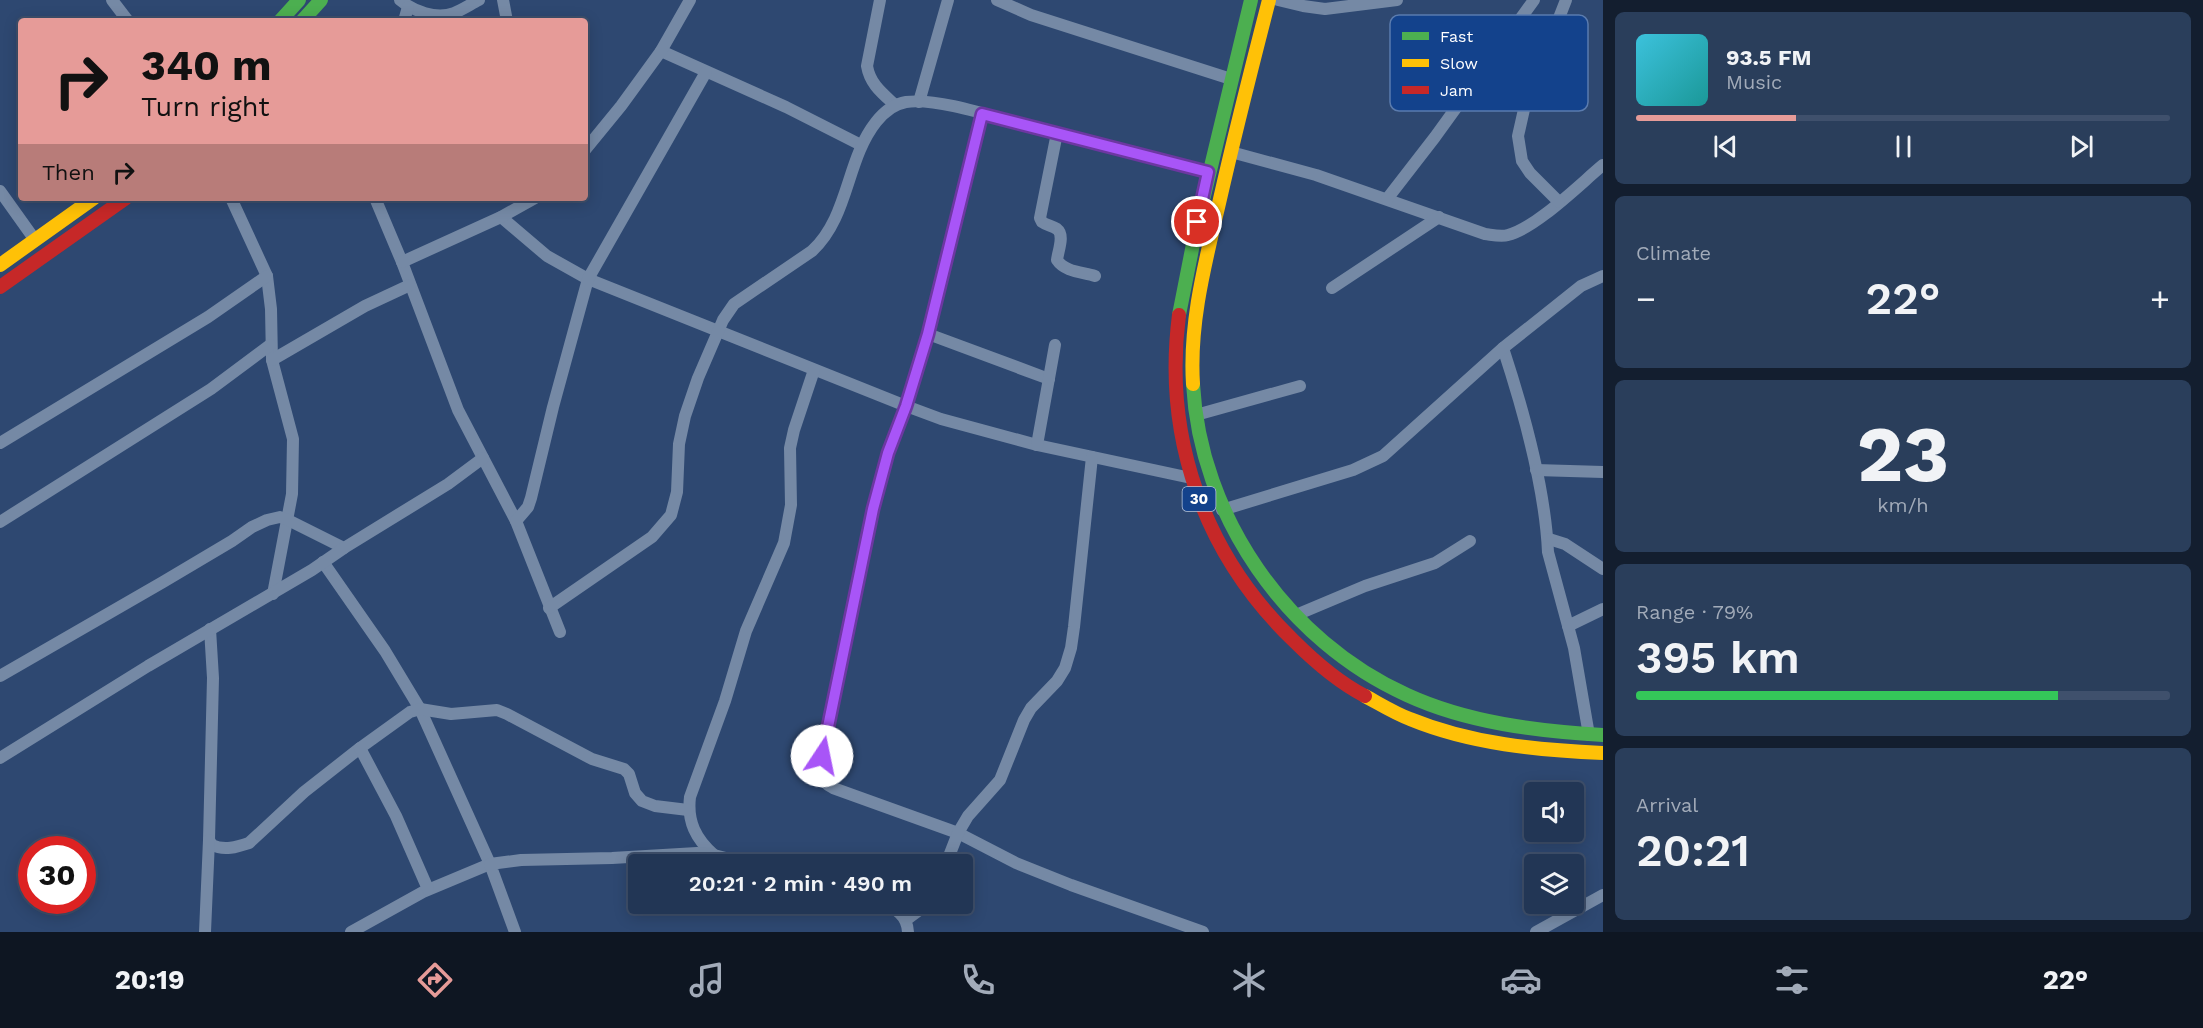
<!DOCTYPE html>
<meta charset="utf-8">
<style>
body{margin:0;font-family:"Work Sans",sans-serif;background:#2a3e5b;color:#f1f3f6;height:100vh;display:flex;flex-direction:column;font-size:22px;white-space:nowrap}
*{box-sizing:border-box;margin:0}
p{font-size:20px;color:#a2abb9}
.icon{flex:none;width:33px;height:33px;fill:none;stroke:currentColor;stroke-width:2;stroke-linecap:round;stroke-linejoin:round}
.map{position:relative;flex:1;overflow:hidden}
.details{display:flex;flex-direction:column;gap:12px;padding:12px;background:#131e2f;width:600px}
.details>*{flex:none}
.banner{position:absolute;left:18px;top:18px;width:570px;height:183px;border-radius:6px;box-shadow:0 3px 15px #0003,0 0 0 2px #3f506c;background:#e69b98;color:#111;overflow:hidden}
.controls{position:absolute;left:1524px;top:782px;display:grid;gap:12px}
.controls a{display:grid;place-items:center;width:60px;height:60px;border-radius:6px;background:#223655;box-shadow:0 3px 15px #0003,0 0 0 2px #3f506c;font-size:30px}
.speed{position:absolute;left:18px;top:836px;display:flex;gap:12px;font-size:30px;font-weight:700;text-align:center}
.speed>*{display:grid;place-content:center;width:78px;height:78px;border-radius:50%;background:#223655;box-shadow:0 3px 15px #0003,0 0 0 2px #3f506c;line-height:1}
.speed .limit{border:9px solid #d22;background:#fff;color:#111}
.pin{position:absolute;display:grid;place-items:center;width:51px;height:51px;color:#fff;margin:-26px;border:3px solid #fff;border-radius:50%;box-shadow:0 2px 6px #0007}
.me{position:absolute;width:66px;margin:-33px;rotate:11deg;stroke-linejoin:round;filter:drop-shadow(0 0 4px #0008)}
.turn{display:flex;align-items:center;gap:21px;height:126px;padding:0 24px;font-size:27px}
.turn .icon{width:78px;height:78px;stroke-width:2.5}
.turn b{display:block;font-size:42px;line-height:51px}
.then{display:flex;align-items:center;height:57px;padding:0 24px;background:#0003;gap:12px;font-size:22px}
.big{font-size:45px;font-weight:600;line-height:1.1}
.details .card{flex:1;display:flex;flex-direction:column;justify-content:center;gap:9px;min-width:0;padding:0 21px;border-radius:9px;background:#2a3e5b}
.details .dial{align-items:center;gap:0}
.dial b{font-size:78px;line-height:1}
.song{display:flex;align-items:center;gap:18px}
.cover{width:72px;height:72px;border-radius:9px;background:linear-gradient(135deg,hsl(190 70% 55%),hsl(180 70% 35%))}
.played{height:6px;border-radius:3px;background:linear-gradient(90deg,#e69b98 30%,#3f506c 30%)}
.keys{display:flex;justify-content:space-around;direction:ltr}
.heat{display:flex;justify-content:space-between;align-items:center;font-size:33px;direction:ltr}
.charge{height:9px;border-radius:4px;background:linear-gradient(90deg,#34c759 79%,#3f506c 0)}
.trip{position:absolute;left:628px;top:854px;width:345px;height:60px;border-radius:6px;background:#223655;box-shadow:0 3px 15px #0003,0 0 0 2px #3f506c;font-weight:600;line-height:60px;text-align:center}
.dock{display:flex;height:96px;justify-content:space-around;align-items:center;background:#0e1622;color:#a2abb9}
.dock .icon{width:42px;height:42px}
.dock .current{color:#e69b98}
.dock b{font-size:27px;color:#f1f3f6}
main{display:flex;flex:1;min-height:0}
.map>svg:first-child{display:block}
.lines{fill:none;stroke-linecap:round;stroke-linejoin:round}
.street{stroke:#7589a5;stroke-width:12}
.fast{stroke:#4caf50;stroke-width:14}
.slow{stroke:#ffc107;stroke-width:14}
.jam{stroke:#c62828;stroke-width:14}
.route-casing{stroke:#6d37a1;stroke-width:15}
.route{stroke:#a855f7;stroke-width:10}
.labels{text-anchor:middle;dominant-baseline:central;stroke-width:6;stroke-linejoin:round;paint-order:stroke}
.shield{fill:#13428c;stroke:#b8c6dc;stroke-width:1.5}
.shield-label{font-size:15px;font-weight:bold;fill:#fff}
.key{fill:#13428c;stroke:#5a7bae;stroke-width:1.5}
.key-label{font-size:16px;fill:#fff}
</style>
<main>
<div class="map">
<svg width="1603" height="932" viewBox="0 0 1603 932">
<rect width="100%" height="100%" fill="#2e4871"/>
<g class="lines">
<g class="street">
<path d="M112,0L128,21"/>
<path d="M400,0C413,11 436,20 454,13C462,10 471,4 479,0"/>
<path d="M503,0L507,21"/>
<path d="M880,0L867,66C870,84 882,93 895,105"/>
<path d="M997,0L1031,15L1231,79"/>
<path d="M1278,0L1303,6L1325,9L1397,0"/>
<path d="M404,21L408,7"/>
<path d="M661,51L786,107L861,145"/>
<path d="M919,102L948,0"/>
<path d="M982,114L928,334L906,406L888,453L873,509L822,756C820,771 819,781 833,788L958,833L1016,863L1071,885L1203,932"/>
<path d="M1057,133L1040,218L1042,222C1046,225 1052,226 1057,229C1065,235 1058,251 1057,260C1065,272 1082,272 1095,276"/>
<path d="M585,150L621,106L661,51L690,0"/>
<path d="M1231,152L1316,175L1485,234C1493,235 1501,237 1508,235C1536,228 1580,184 1603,165"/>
<path d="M0,191L35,240"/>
<path d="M231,198L267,276L271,309L272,360L293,439L292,494L273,594"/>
<path d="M375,198L402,262L458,410L516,521L560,632"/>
<path d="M1387,199L1435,137L1534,0"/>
<path d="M1559,202L1530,173L1522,161L1518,136L1525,105L1566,0"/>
<path d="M501,217L547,256L588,279L906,406L941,419L1037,445L1191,478"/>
<path d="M402,262L501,217L535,198"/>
<path d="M1332,288L1439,217"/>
<path d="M928,334L1049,379"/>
<path d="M1503,348C1523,409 1545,487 1548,552L1574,648L1589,735"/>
<path d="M272,360L365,306L410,285"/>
<path d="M1196,415L1300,386"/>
<path d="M0,443L208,317L267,276"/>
<path d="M1037,445L1055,345"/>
<path d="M1536,470L1603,472"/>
<path d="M1222,510L1353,470L1383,456L1503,348L1581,286L1603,276"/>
<path d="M516,521L528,507L531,498L553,407L588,279L706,72"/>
<path d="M0,522L211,389L270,345"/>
<path d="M1549,539L1565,544L1603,569"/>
<path d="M323,562L385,651L420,709L490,864L423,892L351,932"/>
<path d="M549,608L652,537L671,515L677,492L679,444L685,416L698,378L723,320L734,304L812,251C849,217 846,160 876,122C884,112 893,104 906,102C935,98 985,114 1013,122C1078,139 1143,155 1208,172"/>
<path d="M1296,615L1365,586L1435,563L1470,541"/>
<path d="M1568,626L1603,609"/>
<path d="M210,629L213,678L209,840L212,845C224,851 237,847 249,843L304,792L360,748"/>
<path d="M0,676L163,582L232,541L252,527L267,520L280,517L288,520L344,548"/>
<path d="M0,758L148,666L312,570L344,548L448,484L483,458"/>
<path d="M714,855C696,839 687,822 690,797L725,701L746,631L784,543L791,505L790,448L794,430L814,370"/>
<path d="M946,864L958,833L968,816L1000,780L1024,720L1031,708L1057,681L1065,668L1071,648L1074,627L1092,457"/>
<path d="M428,889L396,816L360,748L410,712L420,709L451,714L497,710L507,714L592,759L624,769L629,774L635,793L642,801L655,806L688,810"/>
<path d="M881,903C896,909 907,915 908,932"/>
<path d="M906,920L929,903"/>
<path d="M205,932L209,840"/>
<path d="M515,932L490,864L521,860L612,858L697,853L714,855L749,864"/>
<path d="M1536,932L1603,895"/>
</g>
<g class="fast">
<path d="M280,21L299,0"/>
<path d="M302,21L321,0"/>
<path d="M1179,315L1196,229L1251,0"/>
<path d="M1193,384C1200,516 1287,641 1407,695C1468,723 1537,731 1603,735"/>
</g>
<g class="slow">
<path d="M0,265L94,198"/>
<path d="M1193,384C1189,321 1206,260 1220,199C1235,133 1252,66 1269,0"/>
<path d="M1365,696C1380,704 1394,713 1410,719C1471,744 1537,750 1603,753"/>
</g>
<g class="jam">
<path d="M0,287L126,198"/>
<path d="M1179,315C1163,438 1204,554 1293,640C1314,661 1338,682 1365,696"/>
</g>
</g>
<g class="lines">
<g class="route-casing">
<path id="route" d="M822,756L873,509L888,453L906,406L928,334L982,114L1208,172L1197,222"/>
</g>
<use href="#route" class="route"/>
</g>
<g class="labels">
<rect class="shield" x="1182.5" y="487" width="33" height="24" rx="4.5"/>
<g class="shield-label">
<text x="1199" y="499">30</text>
</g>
</g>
<rect x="1390" y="15" width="198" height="96" rx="9" class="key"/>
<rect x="1402" y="32" width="27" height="8" fill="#4caf50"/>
<rect x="1402" y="59" width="27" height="8" fill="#ffc107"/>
<rect x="1402" y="86" width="27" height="8" fill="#c62828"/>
<g class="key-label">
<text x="1440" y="42">Fast</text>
<text x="1440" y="69">Slow</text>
<text x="1440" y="96">Jam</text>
</g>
</svg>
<div class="controls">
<a><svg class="icon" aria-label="sound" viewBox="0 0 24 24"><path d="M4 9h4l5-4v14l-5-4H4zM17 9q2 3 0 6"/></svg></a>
<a><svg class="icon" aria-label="layers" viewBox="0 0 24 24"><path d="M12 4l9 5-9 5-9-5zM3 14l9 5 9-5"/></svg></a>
</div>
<div class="speed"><div class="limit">30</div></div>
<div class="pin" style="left:1197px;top:222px;background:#d93025"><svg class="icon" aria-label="arrive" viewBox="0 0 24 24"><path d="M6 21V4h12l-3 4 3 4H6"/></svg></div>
<svg class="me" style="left:822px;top:756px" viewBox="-20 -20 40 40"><circle r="19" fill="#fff"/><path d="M0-13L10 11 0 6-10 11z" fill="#a855f7"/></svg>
<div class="trip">20:21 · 2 min · 490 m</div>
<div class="banner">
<div class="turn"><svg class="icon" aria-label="right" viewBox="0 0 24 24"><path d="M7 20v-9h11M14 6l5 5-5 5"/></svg><div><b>340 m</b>Turn right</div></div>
<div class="then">Then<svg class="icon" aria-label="right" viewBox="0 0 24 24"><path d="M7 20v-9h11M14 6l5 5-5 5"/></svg></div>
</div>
</div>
<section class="details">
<div class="card">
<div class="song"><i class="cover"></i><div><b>93.5 FM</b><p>Music</p></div></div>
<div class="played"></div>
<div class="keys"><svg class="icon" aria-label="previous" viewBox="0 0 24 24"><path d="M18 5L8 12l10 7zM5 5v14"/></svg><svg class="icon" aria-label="pause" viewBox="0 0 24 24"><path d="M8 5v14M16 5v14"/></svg><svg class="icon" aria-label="next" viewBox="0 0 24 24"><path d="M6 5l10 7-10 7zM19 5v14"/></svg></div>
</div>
<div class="card"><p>Climate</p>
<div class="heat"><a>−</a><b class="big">22°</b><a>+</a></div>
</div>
<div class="card dial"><b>23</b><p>km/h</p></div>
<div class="card"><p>Range · 79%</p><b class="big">395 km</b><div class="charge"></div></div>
<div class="card"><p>Arrival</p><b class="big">20:21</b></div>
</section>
</main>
<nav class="dock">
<b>20:19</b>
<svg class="icon current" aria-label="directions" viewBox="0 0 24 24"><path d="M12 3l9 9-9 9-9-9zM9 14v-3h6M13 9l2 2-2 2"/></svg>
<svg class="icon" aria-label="music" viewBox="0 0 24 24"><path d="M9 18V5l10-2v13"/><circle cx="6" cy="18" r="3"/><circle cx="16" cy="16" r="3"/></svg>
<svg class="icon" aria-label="phone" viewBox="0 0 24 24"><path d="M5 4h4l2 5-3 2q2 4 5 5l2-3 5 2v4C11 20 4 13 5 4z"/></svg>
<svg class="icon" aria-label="climate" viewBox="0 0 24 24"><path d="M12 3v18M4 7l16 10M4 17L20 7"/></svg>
<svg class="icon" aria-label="car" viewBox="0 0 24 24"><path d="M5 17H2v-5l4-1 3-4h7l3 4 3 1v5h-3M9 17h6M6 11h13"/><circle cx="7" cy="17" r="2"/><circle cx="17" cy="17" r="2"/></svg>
<svg class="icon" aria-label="filters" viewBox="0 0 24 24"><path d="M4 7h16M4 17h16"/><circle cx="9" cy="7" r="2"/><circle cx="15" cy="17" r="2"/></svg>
<b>22°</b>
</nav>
